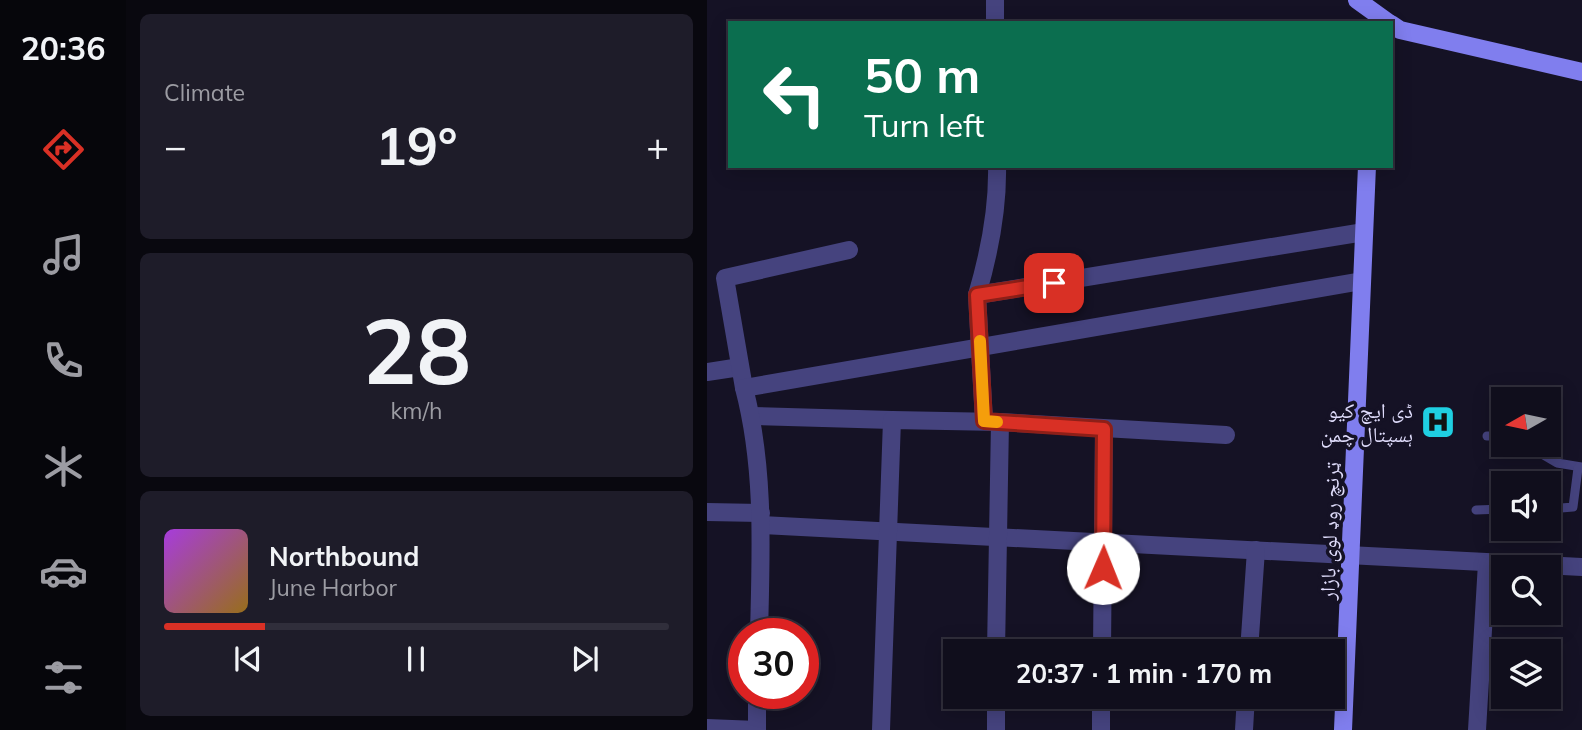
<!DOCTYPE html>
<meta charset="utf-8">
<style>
body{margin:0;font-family:Mulish,"Noto Naskh Arabic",sans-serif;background:#1e1c29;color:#f1f3f6;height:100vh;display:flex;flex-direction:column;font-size:26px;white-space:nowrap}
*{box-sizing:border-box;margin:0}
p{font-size:23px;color:#9c9ca3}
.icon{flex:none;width:38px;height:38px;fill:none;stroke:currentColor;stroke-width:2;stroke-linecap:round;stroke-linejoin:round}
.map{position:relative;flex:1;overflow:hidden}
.drawer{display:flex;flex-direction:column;gap:14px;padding:14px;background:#09080f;width:581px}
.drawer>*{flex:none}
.guide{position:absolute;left:21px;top:21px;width:665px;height:147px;border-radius:0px;box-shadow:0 4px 18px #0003,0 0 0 2px #302e3b;background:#0b6e4f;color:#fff;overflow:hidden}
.needle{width:46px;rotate:261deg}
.buttons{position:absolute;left:784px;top:387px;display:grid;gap:14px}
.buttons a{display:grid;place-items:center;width:70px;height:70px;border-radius:0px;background:#100e1c;box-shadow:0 4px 18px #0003,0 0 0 2px #302e3b;font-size:35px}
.speed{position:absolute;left:21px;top:618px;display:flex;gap:14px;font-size:35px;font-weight:700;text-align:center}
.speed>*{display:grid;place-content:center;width:91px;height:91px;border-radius:50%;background:#100e1c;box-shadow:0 4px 18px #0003,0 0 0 2px #302e3b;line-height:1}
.speed .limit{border:10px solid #d22;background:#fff;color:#111}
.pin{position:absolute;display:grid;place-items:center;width:60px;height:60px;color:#fff;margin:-30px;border-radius:14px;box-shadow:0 4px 10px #0006}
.me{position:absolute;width:77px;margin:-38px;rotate:1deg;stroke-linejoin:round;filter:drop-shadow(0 0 5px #0008)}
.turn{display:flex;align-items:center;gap:24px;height:147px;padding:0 21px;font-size:32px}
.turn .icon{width:91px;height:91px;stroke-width:2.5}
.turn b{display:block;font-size:49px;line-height:60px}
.big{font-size:52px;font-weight:700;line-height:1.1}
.drawer .tile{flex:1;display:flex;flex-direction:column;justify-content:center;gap:10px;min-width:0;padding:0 24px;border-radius:10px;background:#1e1c29}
.drawer .dial{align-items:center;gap:0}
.dial b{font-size:91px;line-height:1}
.song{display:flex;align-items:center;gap:21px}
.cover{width:84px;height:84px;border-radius:10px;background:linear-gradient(135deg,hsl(280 70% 55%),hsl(40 70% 35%))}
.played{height:7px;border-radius:4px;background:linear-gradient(90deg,#d93025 20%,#302e3b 20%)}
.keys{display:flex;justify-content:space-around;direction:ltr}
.heat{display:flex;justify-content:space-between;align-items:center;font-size:38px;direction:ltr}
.trip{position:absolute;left:236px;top:639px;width:402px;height:70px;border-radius:0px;background:#100e1c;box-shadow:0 4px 18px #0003,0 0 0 2px #302e3b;font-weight:700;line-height:70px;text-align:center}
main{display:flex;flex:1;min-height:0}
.dock{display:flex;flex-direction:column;width:126px;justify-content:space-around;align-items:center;background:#06060b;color:#9c9ca3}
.dock .icon{width:49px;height:49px}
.dock .current{color:#d93025}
.dock b{font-size:32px;color:#f1f3f6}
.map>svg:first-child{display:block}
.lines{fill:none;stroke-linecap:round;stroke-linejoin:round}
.lane{stroke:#45437e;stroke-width:9}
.street{stroke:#45437e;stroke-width:18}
.secondary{stroke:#807eee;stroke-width:18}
.route-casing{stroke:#8d1f18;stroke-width:18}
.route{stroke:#d93025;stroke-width:12}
.slow{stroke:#f59e0b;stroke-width:12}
.labels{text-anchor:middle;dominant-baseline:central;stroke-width:7;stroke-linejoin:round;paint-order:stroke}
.poi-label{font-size:21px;fill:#dedbfa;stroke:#151225;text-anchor:end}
.street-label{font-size:21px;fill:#dedbfa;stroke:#151225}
</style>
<main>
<nav class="dock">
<b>20:36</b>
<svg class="icon current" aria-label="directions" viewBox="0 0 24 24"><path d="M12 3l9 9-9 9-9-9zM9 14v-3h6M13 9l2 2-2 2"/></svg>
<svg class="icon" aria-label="music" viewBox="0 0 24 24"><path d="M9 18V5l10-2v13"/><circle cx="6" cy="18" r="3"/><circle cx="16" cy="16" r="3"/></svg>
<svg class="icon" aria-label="phone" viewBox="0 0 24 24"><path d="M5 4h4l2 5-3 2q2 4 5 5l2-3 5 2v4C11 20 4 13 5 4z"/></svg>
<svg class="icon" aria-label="climate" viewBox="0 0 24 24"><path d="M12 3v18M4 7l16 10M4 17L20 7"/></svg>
<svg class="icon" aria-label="car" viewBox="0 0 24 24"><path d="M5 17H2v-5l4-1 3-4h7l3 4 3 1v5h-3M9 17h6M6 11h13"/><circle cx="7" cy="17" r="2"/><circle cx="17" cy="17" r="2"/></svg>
<svg class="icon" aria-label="filters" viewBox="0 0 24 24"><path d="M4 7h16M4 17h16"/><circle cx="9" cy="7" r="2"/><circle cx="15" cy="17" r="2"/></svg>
</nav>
<section class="drawer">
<div class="tile"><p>Climate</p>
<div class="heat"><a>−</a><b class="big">19°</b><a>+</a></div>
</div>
<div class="tile dial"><b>28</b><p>km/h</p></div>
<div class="tile">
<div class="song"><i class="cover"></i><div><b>Northbound</b><p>June Harbor</p></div></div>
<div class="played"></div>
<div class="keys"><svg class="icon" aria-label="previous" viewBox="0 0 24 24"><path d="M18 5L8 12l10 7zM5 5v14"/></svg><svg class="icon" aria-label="pause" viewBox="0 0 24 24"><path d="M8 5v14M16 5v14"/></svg><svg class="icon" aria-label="next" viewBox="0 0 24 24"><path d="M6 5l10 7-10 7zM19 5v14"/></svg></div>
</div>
</section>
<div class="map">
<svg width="875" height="730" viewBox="0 0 875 730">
<rect width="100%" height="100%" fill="#151225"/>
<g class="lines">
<g class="lane">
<path d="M780,436H796"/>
<path d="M818,444L850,463L875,467"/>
<path d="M842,509L866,507L871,468"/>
<path d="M769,510L796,509"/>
</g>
<g class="street">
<path d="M288,0V23"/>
<path d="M270,295C282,254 291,209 290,166"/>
<path d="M0,372L33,367"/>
<path d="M37,388L18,278L142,250"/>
<path d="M44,416L185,420"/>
<path d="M277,421L270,295L657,232"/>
<path d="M0,512L54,513"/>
<path d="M54,525L875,567"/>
<path d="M52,634C54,551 58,468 37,388L655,281"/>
<path d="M289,651L293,422"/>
<path d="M395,651L397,429"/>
<path d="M542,651L549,550"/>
<path d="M0,728L50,730V693"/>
<path d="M174,730L185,420L293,422L519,435"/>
<path d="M289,730V696"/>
<path d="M394,730V696"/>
<path d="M537,730L539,696"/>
<path d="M770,730L780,563"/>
</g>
<g class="secondary">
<path d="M650,0L682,23"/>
<path d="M684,24L693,30L875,72"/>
<path d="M636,730L660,166"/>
</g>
</g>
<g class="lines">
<g class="route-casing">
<path id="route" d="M347,283L270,295L277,421L397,429L396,568"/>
</g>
<use href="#route" class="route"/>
<path class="slow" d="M273,341L277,421L290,422"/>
</g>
<defs>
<g id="hospital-square" transform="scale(1.75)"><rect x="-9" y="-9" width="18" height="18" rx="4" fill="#1fcfe2" stroke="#151225"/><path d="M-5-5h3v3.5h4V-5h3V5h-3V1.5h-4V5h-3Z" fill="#111"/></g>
</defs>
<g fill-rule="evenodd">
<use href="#hospital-square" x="731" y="422"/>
</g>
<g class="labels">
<g class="poi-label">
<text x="706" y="410">ڈی ایچ کیو<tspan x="706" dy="24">ہسپتال چمن</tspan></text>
</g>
<g class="street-label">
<text transform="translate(622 531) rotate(-88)">ټرنچ روډ لوی بازار</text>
</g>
</g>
</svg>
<div class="buttons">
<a><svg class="needle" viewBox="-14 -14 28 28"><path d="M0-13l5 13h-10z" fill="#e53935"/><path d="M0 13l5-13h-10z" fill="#9c9ca3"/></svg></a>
<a><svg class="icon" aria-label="sound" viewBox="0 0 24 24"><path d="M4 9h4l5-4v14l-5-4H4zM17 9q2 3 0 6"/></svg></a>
<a><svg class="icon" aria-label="search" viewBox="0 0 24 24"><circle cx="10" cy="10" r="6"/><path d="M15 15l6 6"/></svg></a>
<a><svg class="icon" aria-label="layers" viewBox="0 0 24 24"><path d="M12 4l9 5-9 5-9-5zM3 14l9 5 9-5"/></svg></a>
</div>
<div class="speed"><div class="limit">30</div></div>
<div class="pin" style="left:347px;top:283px;background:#d93025"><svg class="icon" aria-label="arrive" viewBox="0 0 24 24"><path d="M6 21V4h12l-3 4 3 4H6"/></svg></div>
<svg class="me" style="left:396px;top:568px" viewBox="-20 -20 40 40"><circle r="19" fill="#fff"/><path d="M0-13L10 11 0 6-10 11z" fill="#d93025"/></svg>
<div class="trip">20:37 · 1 min · 170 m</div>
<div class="guide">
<div class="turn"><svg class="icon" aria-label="left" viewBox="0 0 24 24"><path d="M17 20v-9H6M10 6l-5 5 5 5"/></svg><div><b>50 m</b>Turn left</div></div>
</div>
</div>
</main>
